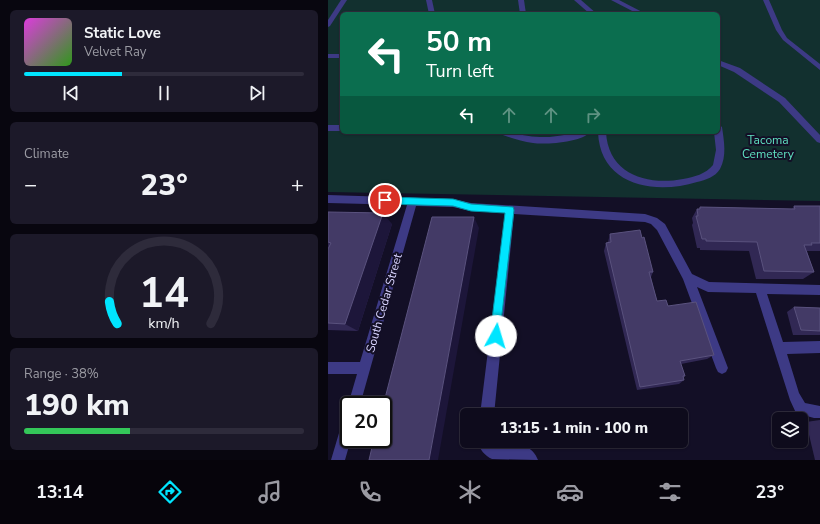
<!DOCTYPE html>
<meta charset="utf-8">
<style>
body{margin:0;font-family:"Nunito Sans",sans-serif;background:#1c1929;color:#f1f3f6;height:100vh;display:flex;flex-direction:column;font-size:15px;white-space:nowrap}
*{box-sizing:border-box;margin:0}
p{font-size:13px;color:#9b9ba3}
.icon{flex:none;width:22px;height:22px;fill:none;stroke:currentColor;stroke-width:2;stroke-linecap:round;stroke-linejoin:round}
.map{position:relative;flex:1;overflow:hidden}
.drawer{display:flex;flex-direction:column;gap:10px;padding:10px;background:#08060f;width:328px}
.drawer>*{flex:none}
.top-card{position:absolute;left:12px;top:12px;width:380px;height:122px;border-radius:6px;box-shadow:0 1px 3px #0004,0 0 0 1px #2e2b3b;background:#0b6e4f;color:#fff;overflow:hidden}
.tools{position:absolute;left:444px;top:412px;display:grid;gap:8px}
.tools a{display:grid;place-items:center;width:36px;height:36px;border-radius:6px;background:#0e0b1c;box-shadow:0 1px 3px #0004,0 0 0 1px #2e2b3b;font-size:20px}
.speed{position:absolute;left:12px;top:396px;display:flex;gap:8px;font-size:20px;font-weight:700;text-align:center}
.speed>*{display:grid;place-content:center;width:52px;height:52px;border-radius:50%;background:#0e0b1c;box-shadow:0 1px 3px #0004,0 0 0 1px #2e2b3b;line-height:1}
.speed .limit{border:2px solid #111;border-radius:6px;background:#fff;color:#111}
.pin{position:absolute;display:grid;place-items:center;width:34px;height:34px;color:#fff;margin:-17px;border:2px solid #fff;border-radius:50%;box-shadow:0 1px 4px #0007}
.me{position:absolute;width:44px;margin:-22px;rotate:6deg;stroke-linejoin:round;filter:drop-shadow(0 0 3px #0008)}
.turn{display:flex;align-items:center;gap:14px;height:84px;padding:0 20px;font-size:18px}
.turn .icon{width:52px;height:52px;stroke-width:2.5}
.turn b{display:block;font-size:28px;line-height:34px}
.lanes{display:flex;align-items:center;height:38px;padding:0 20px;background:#0003;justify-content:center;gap:20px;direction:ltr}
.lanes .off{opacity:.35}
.big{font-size:30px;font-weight:800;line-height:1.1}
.drawer .widget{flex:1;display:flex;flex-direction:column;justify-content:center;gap:6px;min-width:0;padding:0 14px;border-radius:6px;background:#1c1929}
.drawer .dial{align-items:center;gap:0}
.dial svg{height:104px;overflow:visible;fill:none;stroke:#2e2b3b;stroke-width:7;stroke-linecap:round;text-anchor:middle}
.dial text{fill:#f1f3f6;stroke:none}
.song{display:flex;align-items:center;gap:12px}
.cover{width:48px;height:48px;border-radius:6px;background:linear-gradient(135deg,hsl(300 70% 55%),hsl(110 70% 35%))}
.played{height:4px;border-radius:2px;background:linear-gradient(90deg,#00e5ff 35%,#2e2b3b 35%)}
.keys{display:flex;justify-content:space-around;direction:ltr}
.heat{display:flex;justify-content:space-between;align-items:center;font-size:22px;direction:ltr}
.charge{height:6px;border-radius:3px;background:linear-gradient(90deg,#34c759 38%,#2e2b3b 0)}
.trip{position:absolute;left:132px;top:408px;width:228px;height:40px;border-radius:6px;background:#0e0b1c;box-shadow:0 1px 3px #0004,0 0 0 1px #2e2b3b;font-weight:800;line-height:40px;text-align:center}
.dock{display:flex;height:64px;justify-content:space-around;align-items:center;background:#06040b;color:#9b9ba3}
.dock .icon{width:28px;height:28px}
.dock .selected{color:#00e5ff}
.dock b{font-size:18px;color:#f1f3f6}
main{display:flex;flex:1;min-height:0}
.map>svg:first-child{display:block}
.green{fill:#12302f;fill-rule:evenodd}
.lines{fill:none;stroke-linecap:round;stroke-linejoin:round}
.service{fill:#3d3a85;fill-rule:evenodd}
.wall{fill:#312854}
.shaded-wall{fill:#1d163a}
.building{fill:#433a66;stroke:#5a527e}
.route{fill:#00e5ff;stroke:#0095a6}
.labels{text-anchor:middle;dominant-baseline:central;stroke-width:4;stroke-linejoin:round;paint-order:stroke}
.park-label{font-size:12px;fill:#5fe0c0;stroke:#130f26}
.street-label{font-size:12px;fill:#d9d4ff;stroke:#130f26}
</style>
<main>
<section class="drawer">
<div class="widget">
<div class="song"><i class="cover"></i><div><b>Static Love</b><p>Velvet Ray</p></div></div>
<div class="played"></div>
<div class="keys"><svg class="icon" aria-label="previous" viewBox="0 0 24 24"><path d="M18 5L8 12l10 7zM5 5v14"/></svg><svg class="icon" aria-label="pause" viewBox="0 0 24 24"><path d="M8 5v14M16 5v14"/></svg><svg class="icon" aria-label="next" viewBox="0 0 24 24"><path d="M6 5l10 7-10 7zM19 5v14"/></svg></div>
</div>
<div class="widget"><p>Climate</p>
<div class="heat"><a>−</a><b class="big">23°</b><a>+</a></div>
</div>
<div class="widget dial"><svg viewBox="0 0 100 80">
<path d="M14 69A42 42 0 1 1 86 69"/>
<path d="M14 69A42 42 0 0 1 8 52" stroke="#00e5ff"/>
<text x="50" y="56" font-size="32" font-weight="700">14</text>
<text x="50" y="72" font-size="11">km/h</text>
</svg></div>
<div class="widget"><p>Range · 38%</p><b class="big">190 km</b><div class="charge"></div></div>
</section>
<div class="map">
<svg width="492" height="460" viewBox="0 0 492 460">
<rect width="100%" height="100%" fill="#130f26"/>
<path class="green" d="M0,0H492V201L0,192ZM14,14H390V132H14Z"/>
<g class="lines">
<g class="service">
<path d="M13,0H19L2,26L0,27V20Z"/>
<path d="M98,0H104L107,14H101Z"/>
<path d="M190,0H196L198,14H192Z"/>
<path d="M246,0H253L269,14H262Z"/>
<path d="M283,0H291L318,14H310Z"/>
<path d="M435,0H441L454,30L459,38L492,64V70L455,40L448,30Z"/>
<rect x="0" y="54" width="14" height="4"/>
<path d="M390,60L412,68L457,98L492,135V143L489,142L451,102L406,72L390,65Z"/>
<path d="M390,124L394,127C396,141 399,156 392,169C387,177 378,180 369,182C327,195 272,186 270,132H278C280,174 319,186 355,179C366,177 378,174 385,165L388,150L386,132H390Z"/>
<rect x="0" y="125" width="14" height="6"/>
<path d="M171,132C185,132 198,137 212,137C229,138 245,132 262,132C255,142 218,145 205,143C194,142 183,138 172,134Z"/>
<path d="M0,195L125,199L143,203L317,214L329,218L337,224L364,274L381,282L492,285V295L439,294L455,342L492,341V353L459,354L471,393L477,403L492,406V418H486L468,413L462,400L428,293L380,292L369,287L400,368L398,372L394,374L390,372L388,368L355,279L329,230L323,224L317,222L186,214L166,415H152L177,213L143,211L125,207L88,206L32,405H21V408L20,405L29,374H0V362H32L79,205L0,203Z"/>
<path d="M21,416V439H23L17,460H3L14,423L16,418Z"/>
<path d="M150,441H164L167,445C184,445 203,441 210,460L164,459C157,456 151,449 150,441Z"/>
</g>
</g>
<g class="wall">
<path d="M466,206H492V251H479L486,272L475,279H428L421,251L372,250V248H369L364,225L365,223L364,218L369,209H371L372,207L464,209Z"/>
<path d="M0,212L64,224L30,331L0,330V249L1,248H0Z"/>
<path d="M282,234L325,272L323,277L329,301L340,306L386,355L379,359L353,364L357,376L355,377L356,380L351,384L309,390L276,251L278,243L280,242Z"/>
<path d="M466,307L492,308V335H465L459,312Z"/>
<path d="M492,420V460H487L478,422Z"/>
</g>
<g class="shaded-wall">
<path d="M55,213L64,224L30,331L17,324Z"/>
<path d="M146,217L151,228L110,460H101Z"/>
</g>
<g class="building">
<path d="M466,206H492V243H483L484,245H476L486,272L436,271L429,242L378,241V239H374L368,216H370L369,209H372V207L467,209Z"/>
<path d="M0,212L55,213L17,324L0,323V249L3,243L0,242Z"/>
<path d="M104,217H146L101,460H41L46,439H55V406Z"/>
<path d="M312,230L314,238L316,237L325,272H321L329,301L338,300L340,306L368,302L386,355L352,361L357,376H355L356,380L312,387L278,243L283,242L282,234Z"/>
<path d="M466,307L492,308V331L473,330Z"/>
</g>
<path class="route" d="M57,197L125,199L143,204L185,207L186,210L171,340L168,341L164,340L162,336L177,213L143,211L125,206L57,204L52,200Z"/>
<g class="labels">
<g class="park-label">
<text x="440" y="140">Tacoma<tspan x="440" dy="14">Cemetery</tspan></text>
</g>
<g class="street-label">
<text transform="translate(56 303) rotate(-74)">South Cedar Street</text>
</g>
</g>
</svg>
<div class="tools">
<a><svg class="icon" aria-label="layers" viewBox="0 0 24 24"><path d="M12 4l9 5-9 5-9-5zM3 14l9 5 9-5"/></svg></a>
</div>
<div class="speed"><div class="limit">20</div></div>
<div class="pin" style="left:57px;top:200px;background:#d93025"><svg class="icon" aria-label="arrive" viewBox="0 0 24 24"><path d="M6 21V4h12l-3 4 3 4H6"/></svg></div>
<svg class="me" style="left:168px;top:336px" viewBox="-20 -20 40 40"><circle r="19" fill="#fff"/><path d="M0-13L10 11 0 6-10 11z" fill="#00e5ff"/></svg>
<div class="trip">13:15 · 1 min · 100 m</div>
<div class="top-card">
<div class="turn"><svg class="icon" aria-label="left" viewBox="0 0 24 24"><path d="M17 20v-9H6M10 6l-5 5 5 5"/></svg><div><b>50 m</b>Turn left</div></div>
<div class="lanes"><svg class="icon" aria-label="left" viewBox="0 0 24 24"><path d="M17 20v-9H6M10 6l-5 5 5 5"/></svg><svg class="icon off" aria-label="ahead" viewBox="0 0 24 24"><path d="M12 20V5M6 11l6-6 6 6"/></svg><svg class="icon off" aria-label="ahead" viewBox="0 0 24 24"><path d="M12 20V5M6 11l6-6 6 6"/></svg><svg class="icon off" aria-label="right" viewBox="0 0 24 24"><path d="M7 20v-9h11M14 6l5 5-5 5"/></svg></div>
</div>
</div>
</main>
<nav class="dock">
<b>13:14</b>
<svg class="icon selected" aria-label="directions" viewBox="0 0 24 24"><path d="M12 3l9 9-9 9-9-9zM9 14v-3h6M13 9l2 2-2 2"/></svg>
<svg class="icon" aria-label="music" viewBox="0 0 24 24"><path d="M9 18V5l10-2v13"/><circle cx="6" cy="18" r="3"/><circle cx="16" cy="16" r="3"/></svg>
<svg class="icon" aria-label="phone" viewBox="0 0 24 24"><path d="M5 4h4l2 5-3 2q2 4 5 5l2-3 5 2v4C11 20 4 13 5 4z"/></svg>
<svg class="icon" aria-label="climate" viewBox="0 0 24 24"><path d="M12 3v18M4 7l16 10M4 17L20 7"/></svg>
<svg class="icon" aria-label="car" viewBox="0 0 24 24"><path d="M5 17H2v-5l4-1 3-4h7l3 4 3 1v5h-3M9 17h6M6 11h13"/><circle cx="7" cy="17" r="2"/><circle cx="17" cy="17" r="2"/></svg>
<svg class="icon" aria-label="filters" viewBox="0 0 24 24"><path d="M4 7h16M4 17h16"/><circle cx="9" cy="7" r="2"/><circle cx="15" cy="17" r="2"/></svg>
<b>23°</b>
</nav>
